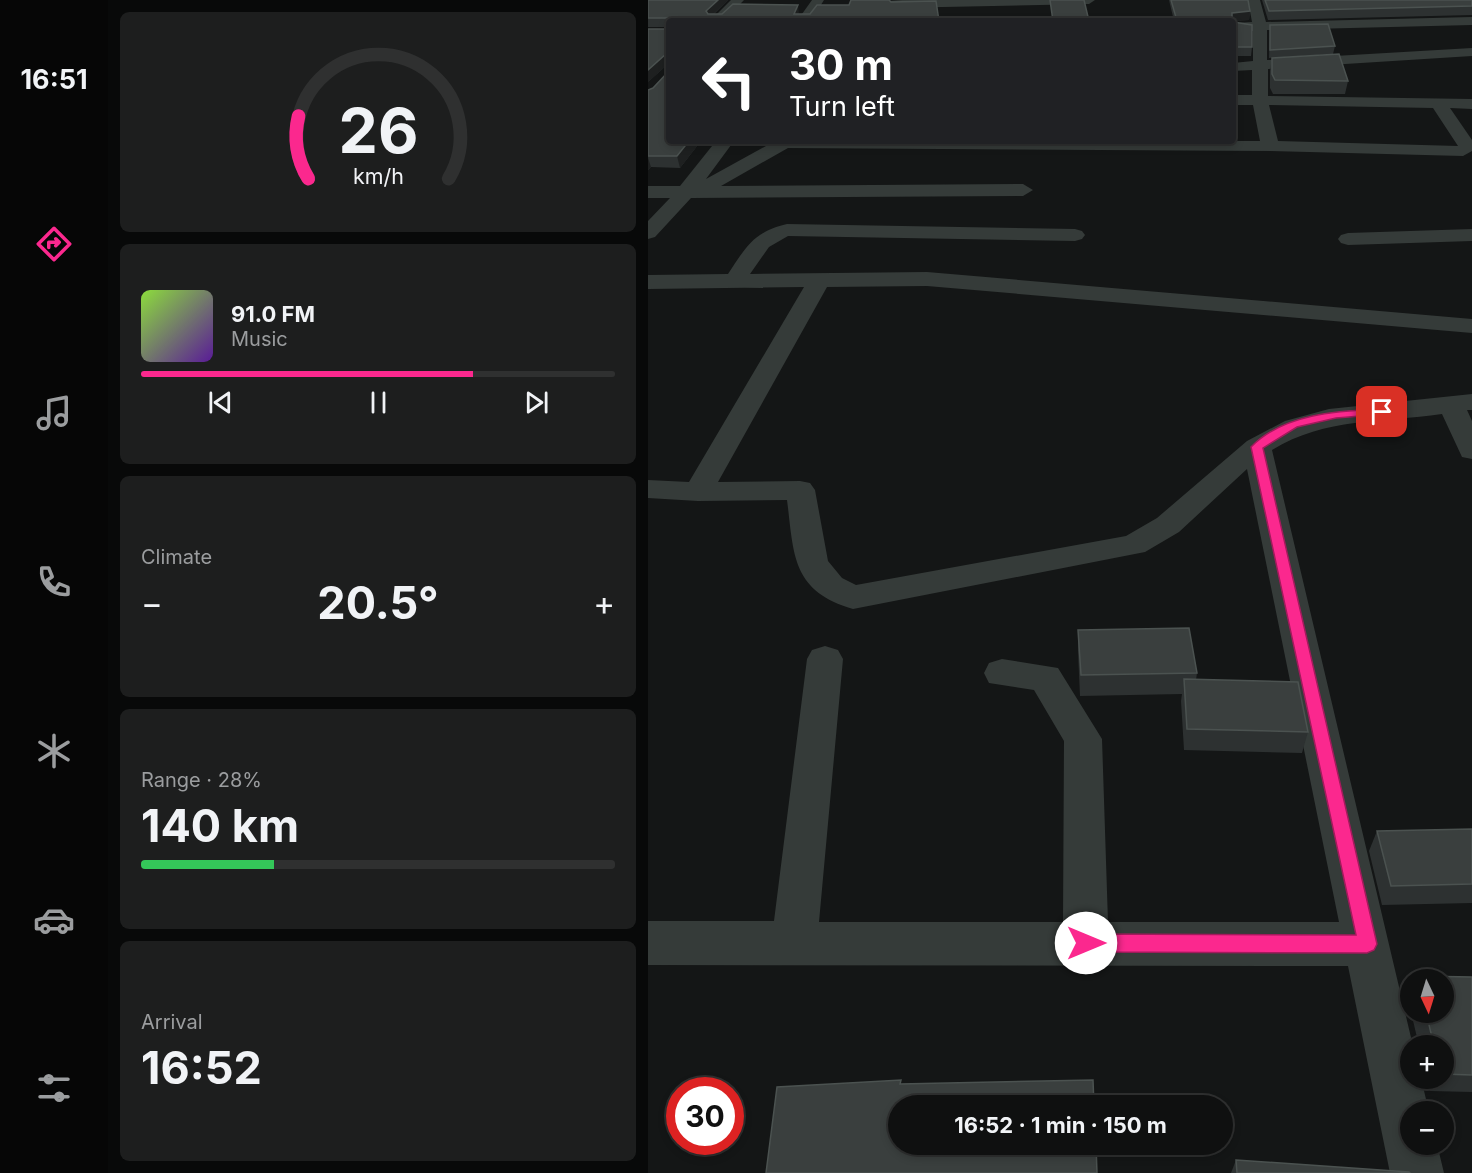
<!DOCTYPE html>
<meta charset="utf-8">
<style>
body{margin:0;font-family:Inter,sans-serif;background:#1d1e1e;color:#f1f3f6;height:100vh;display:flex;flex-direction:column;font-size:22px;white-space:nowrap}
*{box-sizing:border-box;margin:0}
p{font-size:20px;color:#9b9d9f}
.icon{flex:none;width:33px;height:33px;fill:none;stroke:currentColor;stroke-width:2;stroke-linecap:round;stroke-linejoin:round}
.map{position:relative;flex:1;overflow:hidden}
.details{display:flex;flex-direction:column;gap:12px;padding:12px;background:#080909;width:540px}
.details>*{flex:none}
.guide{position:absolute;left:18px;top:18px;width:570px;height:126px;border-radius:6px;box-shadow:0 3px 9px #0003,0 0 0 2px #2f3030;background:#202124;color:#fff;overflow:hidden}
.needle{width:39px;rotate:176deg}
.controls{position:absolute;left:752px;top:969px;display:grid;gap:12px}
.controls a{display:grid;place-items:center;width:54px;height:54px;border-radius:50%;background:#0f1010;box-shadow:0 3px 9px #0003,0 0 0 2px #2f3030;font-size:30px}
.speed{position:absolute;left:18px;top:1077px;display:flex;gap:12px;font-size:30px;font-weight:700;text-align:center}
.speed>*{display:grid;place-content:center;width:78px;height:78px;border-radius:50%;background:#0f1010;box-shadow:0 3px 9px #0003,0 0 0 2px #2f3030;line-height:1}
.speed .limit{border:9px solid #d22;background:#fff;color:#111}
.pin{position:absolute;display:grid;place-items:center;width:51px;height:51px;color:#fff;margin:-26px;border-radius:12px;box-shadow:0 3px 9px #0006}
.me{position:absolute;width:66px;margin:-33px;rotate:90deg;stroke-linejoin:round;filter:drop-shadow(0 0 4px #0008)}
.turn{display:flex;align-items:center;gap:21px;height:126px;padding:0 24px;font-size:27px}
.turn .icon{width:78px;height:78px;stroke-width:2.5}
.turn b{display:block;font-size:42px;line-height:51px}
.big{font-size:45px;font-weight:700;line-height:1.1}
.details .tile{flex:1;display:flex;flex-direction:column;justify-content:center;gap:9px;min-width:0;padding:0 21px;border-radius:9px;background:#1d1e1e}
.details .dial{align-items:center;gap:0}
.dial svg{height:156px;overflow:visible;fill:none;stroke:#2f3030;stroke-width:7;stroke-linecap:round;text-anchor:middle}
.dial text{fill:#f1f3f6;stroke:none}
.song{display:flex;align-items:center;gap:18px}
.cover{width:72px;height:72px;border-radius:9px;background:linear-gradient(135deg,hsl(90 70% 55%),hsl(270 70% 35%))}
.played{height:6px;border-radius:3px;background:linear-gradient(90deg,#fb288e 70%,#2f3030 70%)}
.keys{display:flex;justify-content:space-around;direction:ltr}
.heat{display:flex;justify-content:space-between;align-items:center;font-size:33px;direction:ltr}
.charge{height:9px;border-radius:4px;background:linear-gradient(90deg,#34c759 28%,#2f3030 0)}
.trip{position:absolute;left:240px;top:1095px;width:345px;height:60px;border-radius:30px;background:#0f1010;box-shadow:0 3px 9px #0003,0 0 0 2px #2f3030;font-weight:700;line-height:60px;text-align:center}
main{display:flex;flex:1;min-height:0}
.tab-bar{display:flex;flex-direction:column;width:108px;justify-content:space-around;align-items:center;background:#060606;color:#9b9d9f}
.tab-bar .icon{width:42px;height:42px}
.tab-bar .active{color:#fb288e}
.tab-bar b{font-size:27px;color:#f1f3f6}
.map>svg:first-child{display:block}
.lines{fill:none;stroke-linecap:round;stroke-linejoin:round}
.minor{fill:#353b39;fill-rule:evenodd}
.wall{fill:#2d3131}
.shaded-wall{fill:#1e2020}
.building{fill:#3a3f3e;stroke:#4b5250;stroke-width:1.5}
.route{fill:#fb288e;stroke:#a31a5c;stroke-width:1.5}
</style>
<main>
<nav class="tab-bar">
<b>16:51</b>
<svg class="icon active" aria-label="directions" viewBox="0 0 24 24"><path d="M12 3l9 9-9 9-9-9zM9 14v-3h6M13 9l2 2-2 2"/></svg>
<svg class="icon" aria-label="music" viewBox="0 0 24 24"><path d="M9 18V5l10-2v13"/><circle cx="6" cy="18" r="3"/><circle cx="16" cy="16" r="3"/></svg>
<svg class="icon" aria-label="phone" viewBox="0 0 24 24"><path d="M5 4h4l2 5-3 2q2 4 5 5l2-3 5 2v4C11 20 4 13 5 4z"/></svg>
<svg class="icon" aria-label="climate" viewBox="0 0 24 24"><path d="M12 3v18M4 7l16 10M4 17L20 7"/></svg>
<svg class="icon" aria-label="car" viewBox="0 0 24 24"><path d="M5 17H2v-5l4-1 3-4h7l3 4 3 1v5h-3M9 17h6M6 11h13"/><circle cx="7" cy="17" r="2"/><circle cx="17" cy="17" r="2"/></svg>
<svg class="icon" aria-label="filters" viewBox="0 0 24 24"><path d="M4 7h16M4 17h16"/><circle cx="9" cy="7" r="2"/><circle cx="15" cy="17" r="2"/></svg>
</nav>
<section class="details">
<div class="tile dial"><svg viewBox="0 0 100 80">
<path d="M14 69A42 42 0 1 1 86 69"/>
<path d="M14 69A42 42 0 0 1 9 37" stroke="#fb288e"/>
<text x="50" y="56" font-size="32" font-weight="700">26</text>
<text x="50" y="72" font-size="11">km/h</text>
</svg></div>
<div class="tile">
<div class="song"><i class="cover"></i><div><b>91.0 FM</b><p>Music</p></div></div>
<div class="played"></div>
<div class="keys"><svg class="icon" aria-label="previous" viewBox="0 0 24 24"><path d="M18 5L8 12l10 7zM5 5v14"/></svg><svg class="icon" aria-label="pause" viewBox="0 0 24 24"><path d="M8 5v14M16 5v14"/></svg><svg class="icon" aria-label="next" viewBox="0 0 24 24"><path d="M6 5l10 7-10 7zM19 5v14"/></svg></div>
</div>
<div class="tile"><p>Climate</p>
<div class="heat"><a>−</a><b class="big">20.5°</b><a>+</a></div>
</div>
<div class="tile"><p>Range · 28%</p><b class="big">140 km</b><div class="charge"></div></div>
<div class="tile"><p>Arrival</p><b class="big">16:52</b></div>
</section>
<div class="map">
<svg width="824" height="1173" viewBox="0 0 824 1173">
<rect width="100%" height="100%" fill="#141616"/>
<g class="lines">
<g class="minor">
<path d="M83,0H96L76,21H62Z"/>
<path d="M164,0H176L163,21H149Z"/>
<path d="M254,0H447L441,4L245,8L239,4L240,1Z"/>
<path d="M600,0H612L618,22L824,17V25L619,30V60L824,48V56L620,69V96L824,99V109L802,108L824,140V151L815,156L622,151L140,148L73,186L375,184L385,190L375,196L43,198L7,237L0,239V221L22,198H0V186H32L68,141H86L58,179L127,141H612L605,105H585V95H604V70L585,71V63L605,61V31H585V23L604,22ZM621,105L785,108L810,146L630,141Z"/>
<path d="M139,224L427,229L434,231L437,235L434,239L427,241L140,236L121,247L102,274L279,272L824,319V333L279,286L179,287L70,482L152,481L162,483L167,490L180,561L194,578L208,585L478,536L509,518L599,441L637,421L681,409L824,394V410H819L824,421V459L814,457L794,414C734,423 678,417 624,450L765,1046H762V1078H773L781,1112H762V1144H789L796,1173H742L700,966L0,965V921H126L159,659L164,650L177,646L190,650L195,659L171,922H415L416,741L386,690L341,683L336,673L341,663L354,659L410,668L454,739L460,922H691L599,469L531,532L497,552L205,609C143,591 146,554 139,500L50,501L0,498V480L41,482L156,287L0,289V275L80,274C98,247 105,232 139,224Z"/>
<path d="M824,229V241L700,245L693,243L690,239L693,235L700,233Z"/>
</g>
</g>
<g class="wall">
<path d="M0,0H80L66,14H162L201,5L243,2L291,21H21L53,141L32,168L3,167L0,170V90L5,88L20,72V64L0,82L20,27H0Z"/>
<path d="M521,0H600L602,11L601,20L585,21H526Z"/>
<path d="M614,0H824V15L620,20Z"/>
<path d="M585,22L604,47L603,56H585Z"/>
<path d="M622,25L687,46L685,54L621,58Z"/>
<path d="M624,58L700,81L697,94H625L622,88V71Z"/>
<path d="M430,630L549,673L548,680L660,732L654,753L536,750L533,701L534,694L432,696L430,651Z"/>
<path d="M824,829V903L734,905L721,851L729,831Z"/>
<path d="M769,976L824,977V1092L782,1091L779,1078H795V1046H771L763,1012H795V980H767Z"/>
<path d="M762,989V1007L759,994Z"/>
<path d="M588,1160L762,1173H583Z"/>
</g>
<g class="shaded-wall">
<path d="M70,0H80L60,19L58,11Z"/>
<path d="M150,5L151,14H146Z"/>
<path d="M602,11L601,20L583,21L584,13Z"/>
<path d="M18,54L20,64L0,82V70Z"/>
<path d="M41,141H53L32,168L29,156Z"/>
<path d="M0,158L3,167L0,170Z"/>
</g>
<g class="building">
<path d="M0,0H70L58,11L60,14H74L85,4L150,5L146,14H162L169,5H201L203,0H241L243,2L288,1L291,21H21V141H41L29,156H0V90L5,88L20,72L21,56L18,54L0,70V29H20V18H0Z"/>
<path d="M402,0H436L441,21H405Z"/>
<path d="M523,0H600L602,11L584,13V21H529Z"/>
<path d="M617,0H824V6L621,11Z"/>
<path d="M585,22L604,25V47H585Z"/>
<path d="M680,24L687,46L622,50V25Z"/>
<path d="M691,54L700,81L627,80L624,74V58Z"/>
<path d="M541,628L549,673L433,675L430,630Z"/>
<path d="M536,679L650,682L660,732L539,729Z"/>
<path d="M824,829V884L743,886L729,831Z"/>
<path d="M769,976L824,977V1075L795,1074V1046H786L778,1012H795V980H770Z"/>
<path d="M253,1080L252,1084L445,1080L446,1106H250V1144H448L449,1173H118L129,1087Z"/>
<path d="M588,1160L761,1172L762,1173H589Z"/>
</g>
<path class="route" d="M734,409L738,410V414L688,418L649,427L615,448L729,944L726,950L719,953L438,952L431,950L428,943L431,937L438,934L708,935L603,447C636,413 691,411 734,409Z"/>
</svg>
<div class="controls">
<a><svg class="needle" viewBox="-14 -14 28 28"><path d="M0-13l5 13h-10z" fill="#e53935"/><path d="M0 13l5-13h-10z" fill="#9b9d9f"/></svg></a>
<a>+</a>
<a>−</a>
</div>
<div class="speed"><div class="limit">30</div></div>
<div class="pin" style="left:734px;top:412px;background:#d93025"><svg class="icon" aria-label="arrive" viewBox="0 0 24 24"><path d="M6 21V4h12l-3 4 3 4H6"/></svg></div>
<svg class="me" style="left:438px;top:943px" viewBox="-20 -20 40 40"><circle r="19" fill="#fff"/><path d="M0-13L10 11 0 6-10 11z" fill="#fb288e"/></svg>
<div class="trip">16:52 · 1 min · 150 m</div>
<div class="guide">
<div class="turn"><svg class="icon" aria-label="left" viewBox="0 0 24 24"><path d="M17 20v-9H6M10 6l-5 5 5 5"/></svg><div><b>30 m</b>Turn left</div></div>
</div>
</div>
</main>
